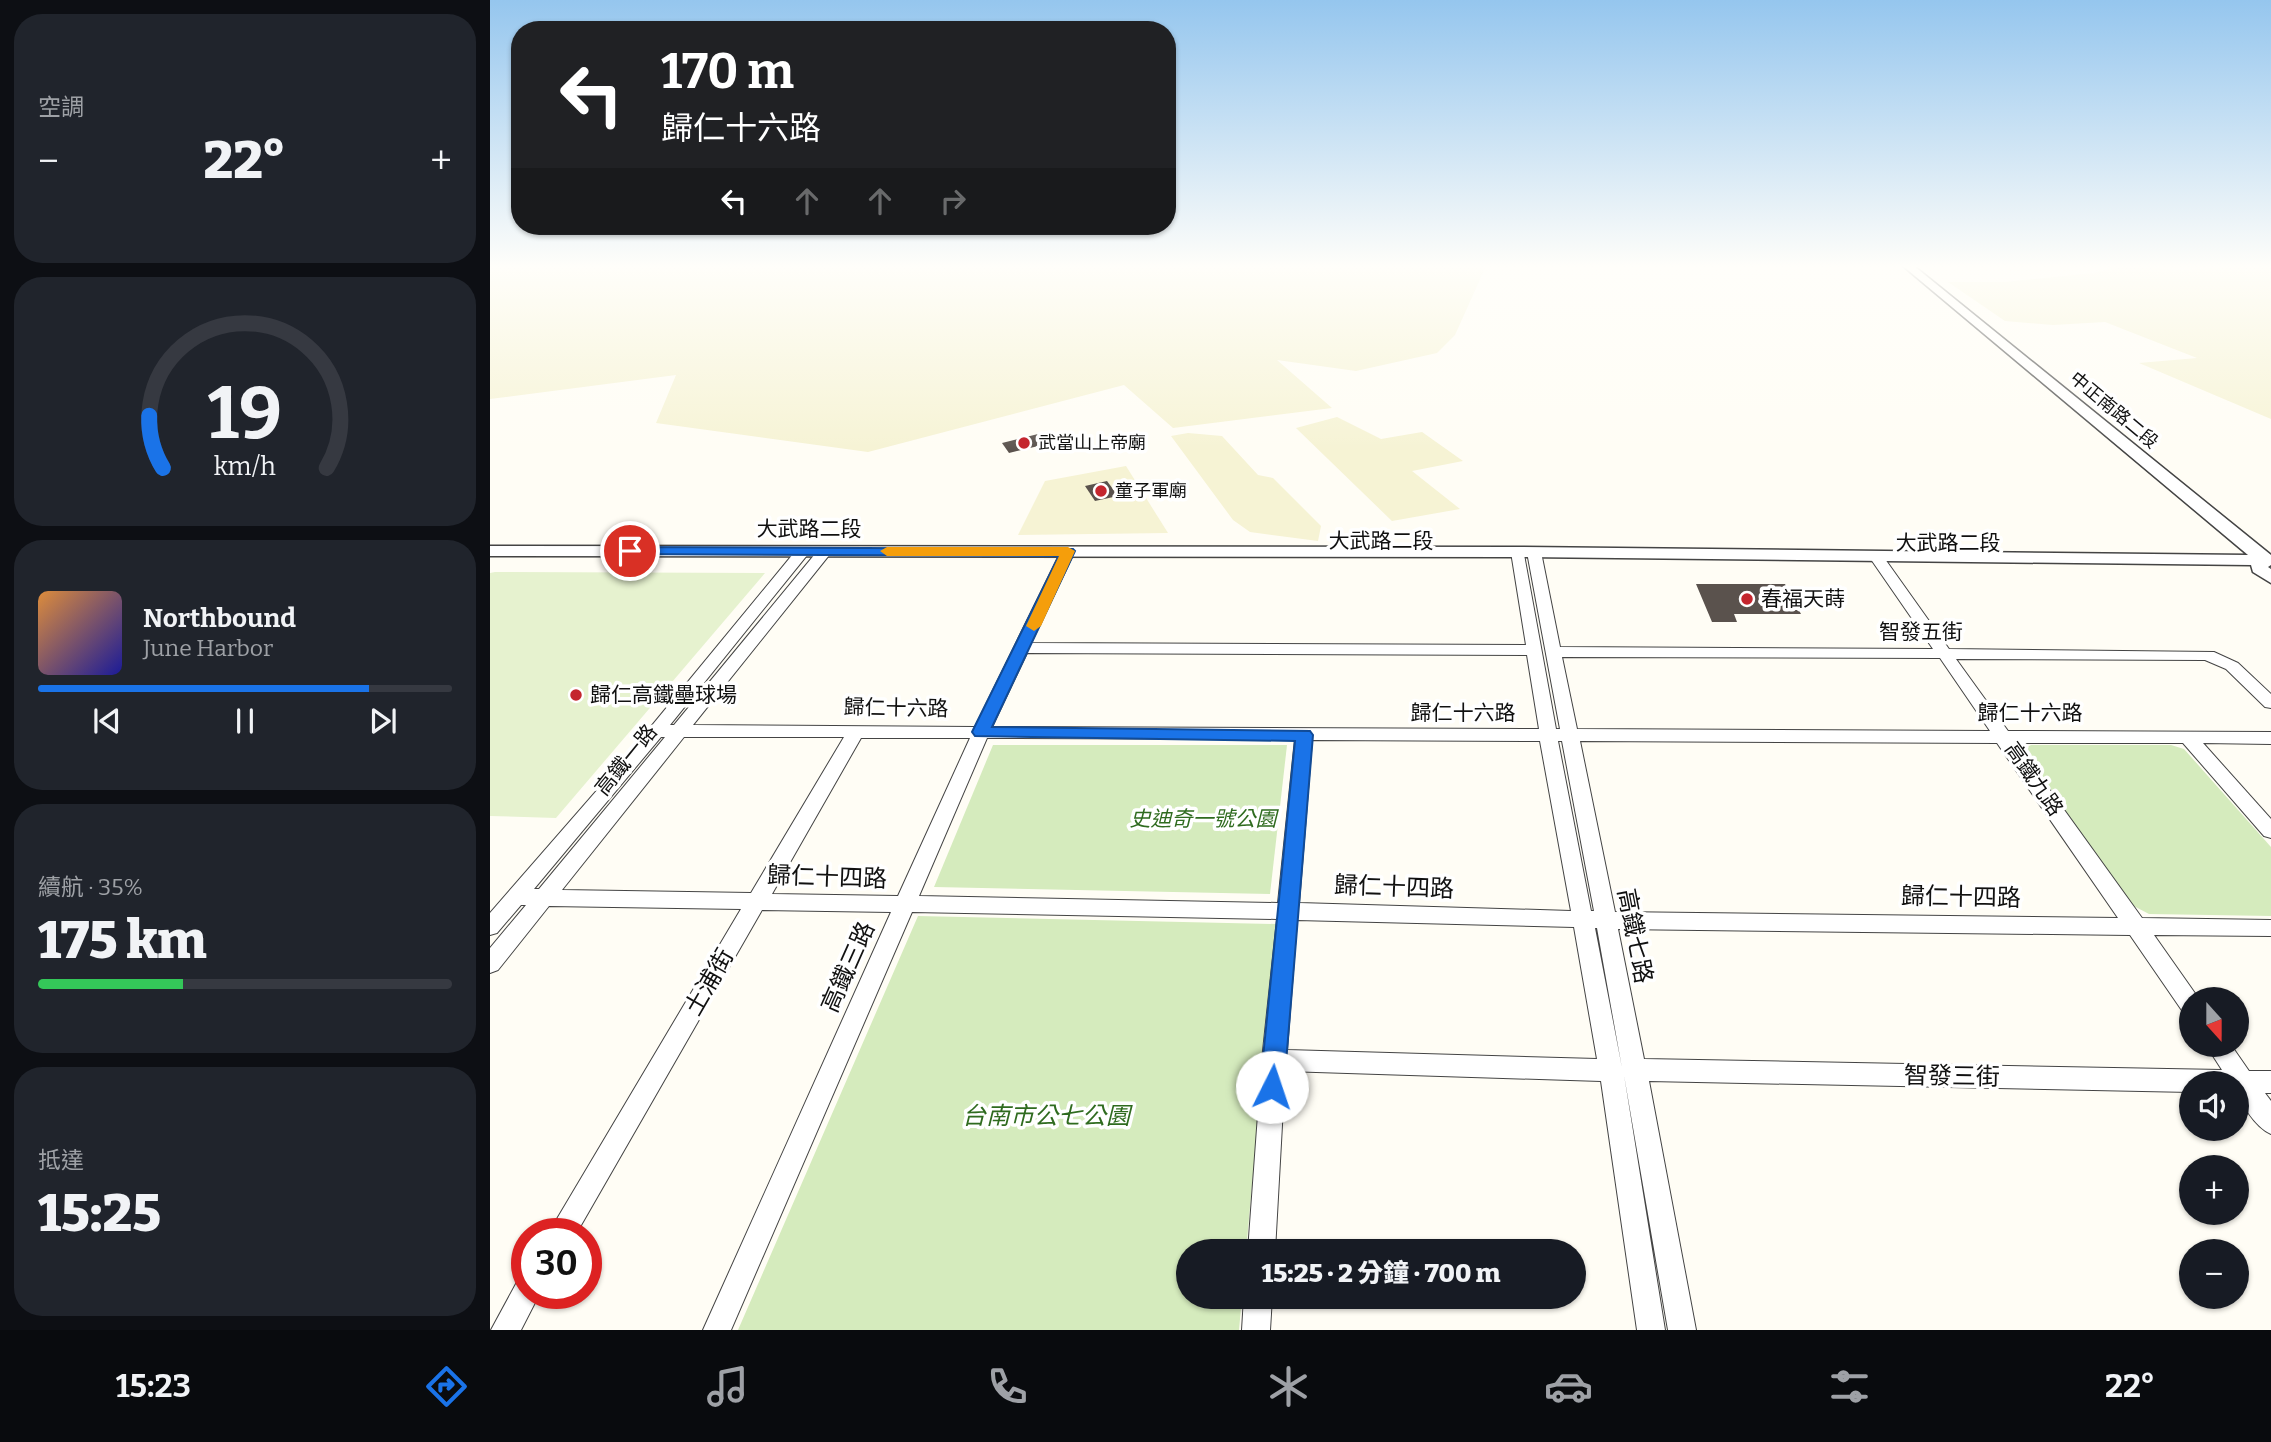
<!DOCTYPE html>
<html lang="zh-TW">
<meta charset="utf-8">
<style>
body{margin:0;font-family:Bitter,"Noto Sans TC",serif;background:#20242c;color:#f1f3f6;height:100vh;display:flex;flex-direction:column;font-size:26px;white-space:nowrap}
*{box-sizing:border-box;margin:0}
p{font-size:23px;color:#9ea1a6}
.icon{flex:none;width:38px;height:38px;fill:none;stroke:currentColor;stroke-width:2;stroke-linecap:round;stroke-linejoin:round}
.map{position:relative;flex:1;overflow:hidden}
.panel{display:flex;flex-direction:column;gap:14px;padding:14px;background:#0d0f14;width:490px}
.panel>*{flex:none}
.top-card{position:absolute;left:21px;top:21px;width:665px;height:214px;border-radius:28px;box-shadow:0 2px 5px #0004;background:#202124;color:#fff;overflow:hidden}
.needle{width:46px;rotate:159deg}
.controls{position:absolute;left:1689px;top:987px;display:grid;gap:14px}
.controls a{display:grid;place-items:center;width:70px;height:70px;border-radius:50%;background:#171b24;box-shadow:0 2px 5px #0004;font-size:35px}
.speed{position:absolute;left:21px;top:1218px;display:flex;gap:14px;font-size:35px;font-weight:700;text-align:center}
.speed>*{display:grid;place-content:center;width:91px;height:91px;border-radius:50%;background:#171b24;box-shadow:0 2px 5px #0004;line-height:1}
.speed .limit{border:10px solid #d22;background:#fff;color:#111}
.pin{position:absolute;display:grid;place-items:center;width:60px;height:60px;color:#fff;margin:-30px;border:4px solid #fff;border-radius:50%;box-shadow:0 2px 7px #0007}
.me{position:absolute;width:77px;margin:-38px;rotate:4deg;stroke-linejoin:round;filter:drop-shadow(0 0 5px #0008)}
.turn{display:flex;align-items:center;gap:24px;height:147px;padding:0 35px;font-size:32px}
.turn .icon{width:91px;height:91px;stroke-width:2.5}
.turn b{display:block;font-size:49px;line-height:60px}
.lanes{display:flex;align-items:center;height:66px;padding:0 35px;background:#0003;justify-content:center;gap:35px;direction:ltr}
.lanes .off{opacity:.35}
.big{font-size:52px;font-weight:800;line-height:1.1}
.panel .card{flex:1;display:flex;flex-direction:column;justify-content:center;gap:10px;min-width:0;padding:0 24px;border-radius:28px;background:#20242c}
.panel .dial{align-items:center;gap:0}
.dial svg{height:182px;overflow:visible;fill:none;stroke:#363941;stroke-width:7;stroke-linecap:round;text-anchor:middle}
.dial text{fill:#f1f3f6;stroke:none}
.song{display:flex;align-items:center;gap:21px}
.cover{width:84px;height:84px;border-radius:10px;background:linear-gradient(135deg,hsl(30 70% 55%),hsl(240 70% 35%))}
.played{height:7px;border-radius:4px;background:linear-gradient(90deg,#1a73e8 80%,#363941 80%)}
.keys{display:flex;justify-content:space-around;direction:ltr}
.heat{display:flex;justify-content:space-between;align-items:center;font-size:38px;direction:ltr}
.charge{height:10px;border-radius:5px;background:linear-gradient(90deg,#34c759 35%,#363941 0)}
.trip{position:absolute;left:686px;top:1239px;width:410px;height:70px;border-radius:35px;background:#171b24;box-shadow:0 2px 5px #0004;font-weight:800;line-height:70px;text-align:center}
.tabs{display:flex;height:112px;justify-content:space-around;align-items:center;background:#090b0e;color:#9ea1a6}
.tabs .icon{width:49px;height:49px}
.tabs .current{color:#1a73e8}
.tabs b{font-size:32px;color:#f1f3f6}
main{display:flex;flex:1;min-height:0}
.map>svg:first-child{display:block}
.farmland{fill:#f6f3d4}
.green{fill:#d5ebbd}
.pitch{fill:#e6f2cf}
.building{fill:#5a524d}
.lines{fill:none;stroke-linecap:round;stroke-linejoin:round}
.minor-casing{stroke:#444;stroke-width:2}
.tertiary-casing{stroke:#444;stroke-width:3}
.minor{fill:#fff;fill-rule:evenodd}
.tertiary{fill:#fff;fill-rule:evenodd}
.route{fill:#1a73e8;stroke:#114b97;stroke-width:2}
.slow{fill:#f59e0b}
.poi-dot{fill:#c4262e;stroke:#fff;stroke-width:2.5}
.labels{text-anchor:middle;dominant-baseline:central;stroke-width:7;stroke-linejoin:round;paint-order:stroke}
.far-street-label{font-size:18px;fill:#111;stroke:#fff}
.far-poi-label{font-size:18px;fill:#111;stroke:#fff;text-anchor:start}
.street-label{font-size:21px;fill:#111;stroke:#fff}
.poi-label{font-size:21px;fill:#111;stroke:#fff;text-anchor:start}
.park-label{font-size:21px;font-style:italic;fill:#2f6b1f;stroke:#fff}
.near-street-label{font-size:24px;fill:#111;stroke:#fff}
.near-park-label{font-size:24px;font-style:italic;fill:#2f6b1f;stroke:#fff}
</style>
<main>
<section class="panel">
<div class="card"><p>空調</p>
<div class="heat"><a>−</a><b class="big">22°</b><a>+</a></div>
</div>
<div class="card dial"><svg viewBox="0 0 100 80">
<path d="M14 69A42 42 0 1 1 86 69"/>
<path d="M14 69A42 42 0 0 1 8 46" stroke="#1a73e8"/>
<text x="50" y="56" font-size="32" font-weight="700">19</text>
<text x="50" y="72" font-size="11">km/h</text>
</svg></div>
<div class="card">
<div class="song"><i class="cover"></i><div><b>Northbound</b><p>June Harbor</p></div></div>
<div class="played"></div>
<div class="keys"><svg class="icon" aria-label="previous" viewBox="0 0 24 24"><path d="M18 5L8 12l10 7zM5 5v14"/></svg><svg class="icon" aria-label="pause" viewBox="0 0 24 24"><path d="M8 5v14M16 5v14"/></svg><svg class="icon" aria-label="next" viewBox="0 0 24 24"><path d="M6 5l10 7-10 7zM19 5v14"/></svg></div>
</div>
<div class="card"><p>續航 · 35%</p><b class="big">175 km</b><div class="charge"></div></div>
<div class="card"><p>抵達</p><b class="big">15:25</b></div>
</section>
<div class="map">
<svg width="1781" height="1330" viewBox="0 0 1781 1330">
<rect width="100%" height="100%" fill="#fffdf5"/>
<g class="farmland">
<path d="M0,266H996L965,335L947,353L866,371L787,360L842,408L683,428L634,385L378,452L166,423L186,375L0,399Z"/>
<path d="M1634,266L1686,270L1781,266V419L1649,363L1707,358L1615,322L1563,325L1515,321L1458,282H1515L1603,273Z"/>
<path d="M847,417L891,439L932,432L973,461L922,471L970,509L902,521L806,428Z"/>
<path d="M698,433L732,436L768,475L783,478L831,526L828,541L760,532L743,520L681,436Z"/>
<path d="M636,466L678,533L528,535L555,481Z"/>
</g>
<g class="green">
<path d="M503,745H797L780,894L444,887Z"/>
<path d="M1541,745H1681L1694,749L1781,847V916L1659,914L1638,903L1533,749Z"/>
<path d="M428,916L786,924L756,1251H698V1297H752L749,1330H248Z"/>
</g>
<path class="pitch" d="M0,573L5,572L275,573L66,818L0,816Z"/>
<g class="building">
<path d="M548,434L557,444L519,453L512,443Z"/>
<path d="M617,481L628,496L605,501L595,486Z"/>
<path d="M1206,584H1295L1311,614H1244L1247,622H1222Z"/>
</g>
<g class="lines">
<g class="minor-casing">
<g id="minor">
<path d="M313,547L320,551L318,554L180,725H184L330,548L335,547L342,551L340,554L203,725L485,727L571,551L578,547L585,551L541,643L1036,645L1021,552L1028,548L1033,549L1066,729H1070L1037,552L1044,548L1051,552L1070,647L1443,649L1378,555L1385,551L1390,552L1459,649L1724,652L1748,663L1781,694V708L1775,707L1736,669L1715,660L1466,659L1518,731L1781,732V744L1713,743L1781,819V838L1774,836L1693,743H1526L1652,918L1781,920V936L1664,935L1709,999H1701V1015L1693,1012L1640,935L1128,929L1154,1059L1732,1070L1716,1045H1741L1759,1071H1781V1093H1775L1781,1101V1134C1766,1128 1746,1099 1746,1083H1701V1092L1159,1081L1206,1330H1178L1134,1075L1175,1330H1147L1111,1081L795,1071L785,1251H758L772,1060L787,919L422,912L241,1330H213L401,912L272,910L86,1234H58L251,909L59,906L8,970L0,973V948L36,905H31L7,933L0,935V913L136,757L308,548ZM537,653L1037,655L1049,729L502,727ZM1072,657L1450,658L1500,731L1087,729ZM171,737H175L49,889H44ZM194,737H354L261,893L72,890ZM371,738H480L408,896L282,894ZM497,738L805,739L788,903L429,896ZM822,740L1050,741L1081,911L809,903ZM1068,741H1072L1104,911H1101ZM1090,741L1507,743L1628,918L1125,912ZM807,920L1084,927L1107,1059L797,1050ZM1105,928H1107L1132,1068Z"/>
<path d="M37,1278V1293H50L31,1330H1L27,1282Z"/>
<path d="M754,1297H782L780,1330H752Z"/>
</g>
</g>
<g class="tertiary-casing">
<path id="tertiary" d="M1413,266H1424L1781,555V565L1778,567L1781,569V583L1763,572L1761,565L1028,557L0,556V546L1028,547L1758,555Z"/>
</g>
<use href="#minor" class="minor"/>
<use href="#tertiary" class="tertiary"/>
</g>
<linearGradient id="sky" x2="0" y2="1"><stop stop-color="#95c6ee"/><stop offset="0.59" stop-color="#fffefa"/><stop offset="1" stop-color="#fffefa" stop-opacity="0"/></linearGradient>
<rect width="1781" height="452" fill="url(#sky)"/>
<path class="route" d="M140,547L583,549L585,551L502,727L820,731L823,735L794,1087L791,1095L782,1098L774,1095L770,1087L805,741L485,736L482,732L569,556L135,554V548Z"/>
<path class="slow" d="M578,547L585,551L551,626L544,631L536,626L569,556H397L390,551L397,547Z"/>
<g class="poi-dot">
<circle cx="534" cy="443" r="7"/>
<circle cx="611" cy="491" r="7"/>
<circle cx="1257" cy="599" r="7"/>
<circle cx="86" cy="695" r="7"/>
</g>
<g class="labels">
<g class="far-street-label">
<text transform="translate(1624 410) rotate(40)">中正南路二段</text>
</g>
<g class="far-poi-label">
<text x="548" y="443">武當山上帝廟</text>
<text x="625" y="491">童子軍廟</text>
</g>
<g class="street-label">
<text x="319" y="529">大武路二段</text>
<text x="891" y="541">大武路二段</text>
<text x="1458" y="543">大武路二段</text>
<text x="1431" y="632">智發五街</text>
<text transform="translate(406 708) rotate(1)">歸仁十六路</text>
<text x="973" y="713">歸仁十六路</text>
<text x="1540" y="713">歸仁十六路</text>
<text transform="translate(136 760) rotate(-51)">高鐵一路</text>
<text transform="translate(1544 779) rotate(55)">高鐵九路</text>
</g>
<g class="poi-label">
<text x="1271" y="599">春福天蒔</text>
<text x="100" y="695">歸仁高鐵壘球場</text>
</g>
<g class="park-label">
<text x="713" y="819">史迪奇一號公園</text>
</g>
<g class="near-street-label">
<text transform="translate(337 877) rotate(2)">歸仁十四路</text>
<text transform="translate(904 887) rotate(2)">歸仁十四路</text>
<text transform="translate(1471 897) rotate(1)">歸仁十四路</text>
<text transform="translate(1145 936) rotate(79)">高鐵七路</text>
<text transform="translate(358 967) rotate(-66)">高鐵三路</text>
<text transform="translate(219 982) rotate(-60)">土浦街</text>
<text transform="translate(1462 1076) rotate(1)">智發三街</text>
</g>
<g class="near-park-label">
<text x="556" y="1116">台南市公七公園</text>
</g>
</g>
</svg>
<div class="controls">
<a><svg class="needle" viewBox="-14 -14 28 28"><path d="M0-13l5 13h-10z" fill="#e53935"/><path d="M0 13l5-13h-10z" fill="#9ea1a6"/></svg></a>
<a><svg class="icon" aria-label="sound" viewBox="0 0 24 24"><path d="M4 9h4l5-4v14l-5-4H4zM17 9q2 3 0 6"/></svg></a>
<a>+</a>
<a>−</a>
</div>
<div class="speed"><div class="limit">30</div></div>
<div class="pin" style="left:140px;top:551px;background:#d93025"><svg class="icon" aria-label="arrive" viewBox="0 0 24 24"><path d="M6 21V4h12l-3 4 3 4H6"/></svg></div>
<svg class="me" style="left:782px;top:1087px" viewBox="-20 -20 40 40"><circle r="19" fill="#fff"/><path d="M0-13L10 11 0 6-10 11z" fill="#1a73e8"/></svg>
<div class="trip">15:25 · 2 分鐘 · 700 m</div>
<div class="top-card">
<div class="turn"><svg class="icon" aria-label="left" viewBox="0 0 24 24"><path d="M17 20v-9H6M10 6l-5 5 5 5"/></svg><div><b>170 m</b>歸仁十六路</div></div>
<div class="lanes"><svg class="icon" aria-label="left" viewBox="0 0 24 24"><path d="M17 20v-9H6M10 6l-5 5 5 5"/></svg><svg class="icon off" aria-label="ahead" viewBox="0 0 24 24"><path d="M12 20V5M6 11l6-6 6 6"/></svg><svg class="icon off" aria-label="ahead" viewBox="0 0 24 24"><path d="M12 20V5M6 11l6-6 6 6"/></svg><svg class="icon off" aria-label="right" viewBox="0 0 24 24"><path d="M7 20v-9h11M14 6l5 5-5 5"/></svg></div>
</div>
</div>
</main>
<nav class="tabs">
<b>15:23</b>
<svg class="icon current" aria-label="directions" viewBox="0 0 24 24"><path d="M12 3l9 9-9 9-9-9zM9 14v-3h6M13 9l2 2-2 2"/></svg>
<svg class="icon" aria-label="music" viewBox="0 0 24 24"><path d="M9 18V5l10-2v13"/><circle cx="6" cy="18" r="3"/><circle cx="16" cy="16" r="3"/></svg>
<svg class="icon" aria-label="phone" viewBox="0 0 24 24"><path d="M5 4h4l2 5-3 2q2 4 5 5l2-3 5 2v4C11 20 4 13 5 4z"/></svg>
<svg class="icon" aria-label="climate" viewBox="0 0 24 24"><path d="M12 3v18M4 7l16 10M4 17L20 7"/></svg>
<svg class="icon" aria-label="car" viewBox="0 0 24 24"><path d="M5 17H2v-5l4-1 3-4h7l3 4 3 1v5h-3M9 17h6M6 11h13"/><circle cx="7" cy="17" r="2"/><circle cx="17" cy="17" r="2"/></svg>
<svg class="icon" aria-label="filters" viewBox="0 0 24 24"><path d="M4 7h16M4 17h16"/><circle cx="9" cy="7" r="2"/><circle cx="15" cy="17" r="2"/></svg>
<b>22°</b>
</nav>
